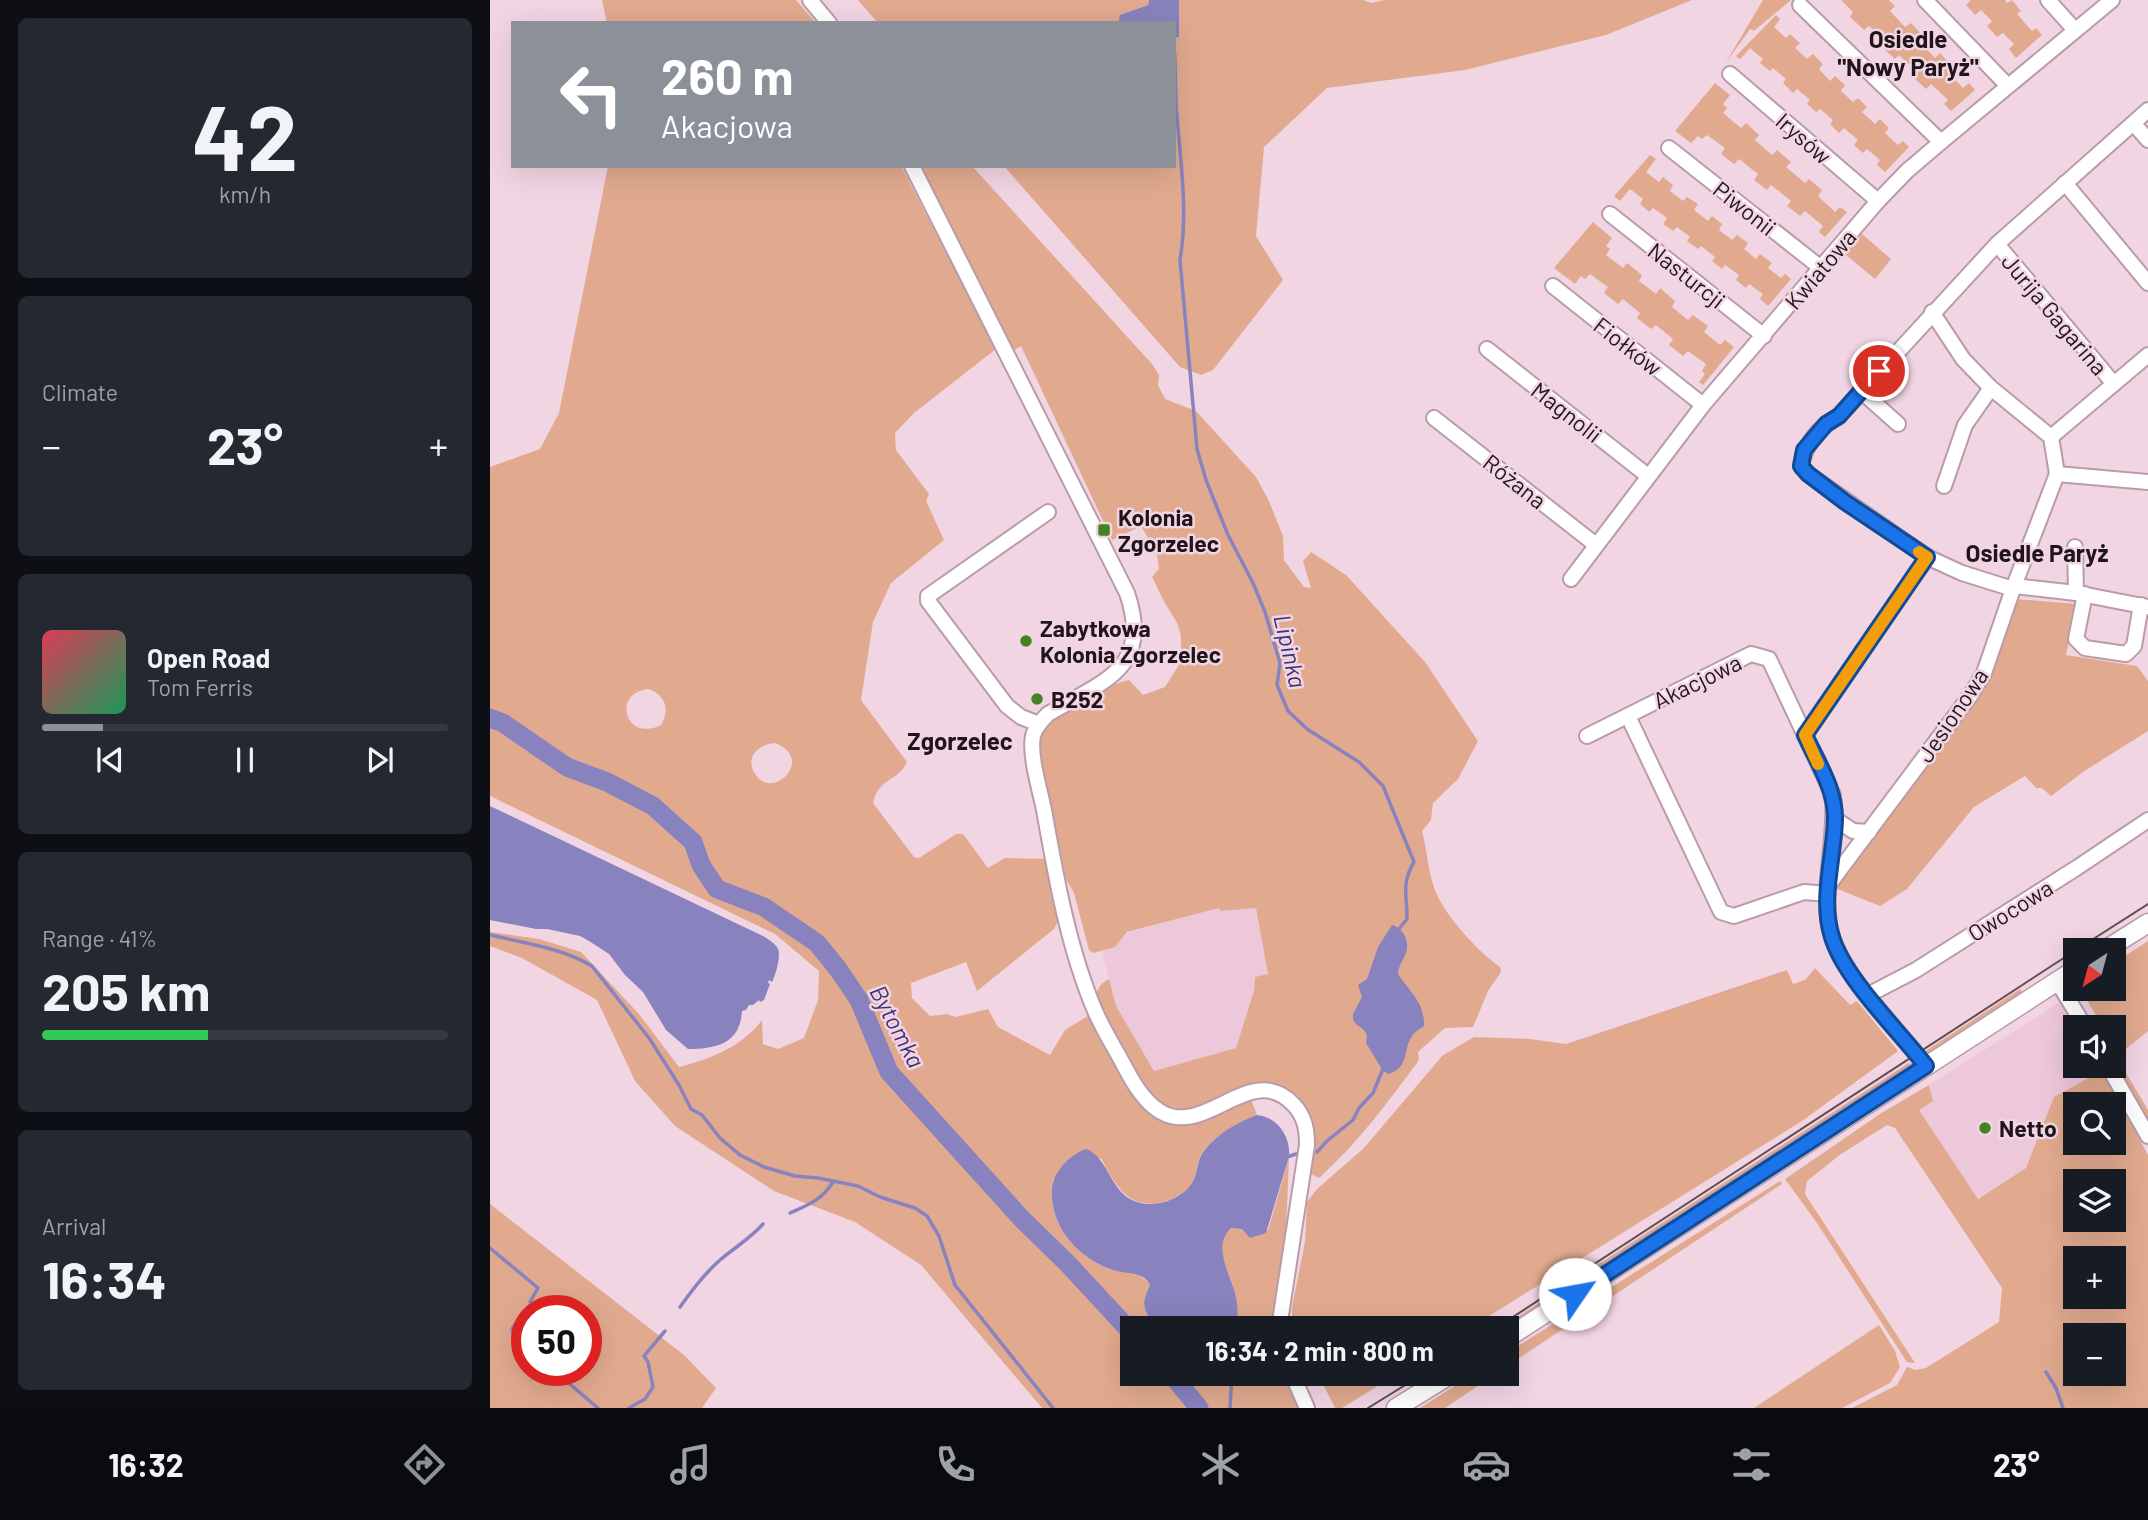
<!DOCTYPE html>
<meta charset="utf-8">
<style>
body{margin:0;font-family:Barlow,sans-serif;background:#242831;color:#f1f3f6;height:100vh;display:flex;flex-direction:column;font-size:26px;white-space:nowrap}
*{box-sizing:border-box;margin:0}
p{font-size:23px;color:#9ea1a6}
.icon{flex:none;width:38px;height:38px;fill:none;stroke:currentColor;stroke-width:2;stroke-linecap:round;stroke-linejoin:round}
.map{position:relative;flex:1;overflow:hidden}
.side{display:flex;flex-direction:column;gap:18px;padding:18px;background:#0d0f14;width:490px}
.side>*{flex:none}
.top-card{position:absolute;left:21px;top:21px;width:665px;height:147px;border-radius:0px;box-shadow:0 7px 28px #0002;background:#8c9099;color:#fff;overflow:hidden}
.needle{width:46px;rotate:216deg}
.buttons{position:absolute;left:1573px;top:938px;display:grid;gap:14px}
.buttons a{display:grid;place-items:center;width:63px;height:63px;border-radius:0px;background:#171b24;box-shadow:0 7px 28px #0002;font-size:35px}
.speed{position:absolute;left:21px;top:1295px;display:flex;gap:14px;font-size:35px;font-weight:700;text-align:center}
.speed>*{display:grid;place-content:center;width:91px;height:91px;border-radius:50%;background:#171b24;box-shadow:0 7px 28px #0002;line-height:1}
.speed .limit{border:10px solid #d22;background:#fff;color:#111}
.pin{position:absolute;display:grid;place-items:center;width:60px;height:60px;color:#fff;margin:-30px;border:4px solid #fff;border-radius:50%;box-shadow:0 2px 7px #0007}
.me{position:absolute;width:77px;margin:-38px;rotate:57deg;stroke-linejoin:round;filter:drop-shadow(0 0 5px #0008)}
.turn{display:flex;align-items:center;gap:24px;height:147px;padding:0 35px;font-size:32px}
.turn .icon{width:91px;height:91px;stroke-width:2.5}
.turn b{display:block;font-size:49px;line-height:60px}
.big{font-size:52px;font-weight:700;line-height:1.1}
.side .widget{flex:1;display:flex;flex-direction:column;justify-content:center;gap:10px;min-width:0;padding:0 24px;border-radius:10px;background:#242831}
.side .dial{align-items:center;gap:0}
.dial b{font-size:91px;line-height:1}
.song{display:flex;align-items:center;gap:21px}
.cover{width:84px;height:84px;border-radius:10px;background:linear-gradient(135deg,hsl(350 70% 55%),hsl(150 70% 35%))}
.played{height:7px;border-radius:4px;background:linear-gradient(90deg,#8c9099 15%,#363941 15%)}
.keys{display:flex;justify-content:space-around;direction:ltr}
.heat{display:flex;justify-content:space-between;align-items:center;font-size:38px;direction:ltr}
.charge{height:10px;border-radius:5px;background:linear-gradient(90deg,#34c759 41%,#363941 0)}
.trip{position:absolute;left:630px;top:1316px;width:399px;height:70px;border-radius:0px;background:#171b24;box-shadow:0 7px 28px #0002;font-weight:700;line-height:70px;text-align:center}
.dock{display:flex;height:112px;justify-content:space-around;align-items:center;background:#090b0e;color:#9ea1a6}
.dock .icon{width:49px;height:49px}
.dock .active{color:#8c9099}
.dock b{font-size:32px;color:#f1f3f6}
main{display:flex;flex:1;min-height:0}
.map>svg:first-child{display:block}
.built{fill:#edc8da}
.green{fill:#e1aa8f;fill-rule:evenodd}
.water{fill:#8883be}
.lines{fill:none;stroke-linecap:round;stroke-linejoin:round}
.stream{stroke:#8883be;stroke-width:3.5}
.river{stroke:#8883be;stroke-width:19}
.minor-casing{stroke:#b89caa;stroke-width:18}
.major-casing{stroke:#b89caa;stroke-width:21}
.minor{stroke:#fff;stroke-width:14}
.major{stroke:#fff;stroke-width:18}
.tram{stroke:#5e4e56;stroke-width:2}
.route-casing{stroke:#114b97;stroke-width:18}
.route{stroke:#1a73e8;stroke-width:12}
.slow{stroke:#f59e0b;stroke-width:12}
.poi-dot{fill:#458321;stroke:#f2d5e3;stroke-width:2.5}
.labels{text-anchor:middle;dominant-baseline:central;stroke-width:5;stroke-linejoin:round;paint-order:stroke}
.street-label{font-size:23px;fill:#1f151a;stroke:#f2d5e3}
.poi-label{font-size:23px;font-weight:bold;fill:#1f151a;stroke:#f2d5e3;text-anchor:start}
.neighbourhood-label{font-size:24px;font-weight:bold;fill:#1f151a;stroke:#f2d5e3}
.water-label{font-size:24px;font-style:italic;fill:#3e327a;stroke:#f2d5e3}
</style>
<main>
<section class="side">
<div class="widget dial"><b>42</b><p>km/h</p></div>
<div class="widget"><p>Climate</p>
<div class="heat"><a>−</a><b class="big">23°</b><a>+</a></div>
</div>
<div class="widget">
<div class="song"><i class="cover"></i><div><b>Open Road</b><p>Tom Ferris</p></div></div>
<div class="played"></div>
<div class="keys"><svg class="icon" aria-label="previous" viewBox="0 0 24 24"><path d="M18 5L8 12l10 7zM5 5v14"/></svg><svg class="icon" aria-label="pause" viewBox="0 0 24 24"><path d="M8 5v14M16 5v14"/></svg><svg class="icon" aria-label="next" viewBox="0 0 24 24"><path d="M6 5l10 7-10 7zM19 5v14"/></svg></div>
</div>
<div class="widget"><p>Range · 41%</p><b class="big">205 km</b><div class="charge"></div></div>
<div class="widget"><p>Arrival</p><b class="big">16:34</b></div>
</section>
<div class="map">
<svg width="1658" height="1408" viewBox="0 0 1658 1408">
<rect width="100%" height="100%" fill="#f2d5e3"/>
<g class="built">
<path d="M730,907V911L766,907L778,975L765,977L764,991L746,1048L664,1071L626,1006L612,951L625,947L637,933Z"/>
<path d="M1573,1000L1589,1027H1586V1066H1612L1615,1069L1565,1097L1536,1168L1487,1199L1428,1109L1443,1100L1439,1085Z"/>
</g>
<g class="green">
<path d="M112,0H306L326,23H117Z"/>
<path d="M368,0H659L658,5L631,15L628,23H388Z"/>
<path d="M689,0H873L881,3L895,0H1202L1116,35L975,70L837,88L774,147L766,236L793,280L723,370L711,375L690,367L514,166H684V38L689,37Z"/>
<path d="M1273,0H1301L1264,31L1260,29L1235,64Z"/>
<path d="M1351,0H1399L1405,6L1400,11L1415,27L1421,23L1434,37L1430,42L1445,58L1450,53L1463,67L1458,72L1473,88L1479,83L1485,90L1461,111L1454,104L1458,100L1441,84L1436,89L1422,76L1426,71L1409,55L1405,59L1391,46L1395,41L1379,26L1374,30L1360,17L1363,12Z"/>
<path d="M1481,0H1515L1517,3L1522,0L1531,11L1527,14L1542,31L1546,28L1552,35L1526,58L1519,49L1524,44L1513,33L1507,37L1497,26L1502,21L1491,10L1485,15L1476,5Z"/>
<path d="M1286,15L1290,19L1284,27L1296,38L1300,34L1310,43L1305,48L1317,59L1323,54L1333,64L1329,69L1340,81L1345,76L1355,85L1351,91L1363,102L1368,98L1377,107L1372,112L1385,124L1390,119L1399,128L1395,133L1408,145L1413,141L1419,147L1395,172L1387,165L1390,160L1377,149L1373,153L1364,145L1368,140L1354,128L1349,133L1340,124L1343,120L1330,109L1326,112L1317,104L1320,100L1307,89L1303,93L1293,83L1296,79L1283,68L1280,71L1270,63L1273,59L1260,48L1250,59L1246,56Z"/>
<path d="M1225,83L1240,95L1233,104L1237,108L1233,113L1251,128L1256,123L1269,135L1265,140L1282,155L1287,150L1301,162L1296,167L1315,183L1319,179L1332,190L1328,196L1345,212L1350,207L1357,212L1335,237L1329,232L1333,226L1315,211L1310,216L1297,206L1301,201L1281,185L1277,190L1264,180L1268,174L1249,159L1244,164L1231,154L1235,148L1217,135L1212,139L1208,136L1201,143L1185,131Z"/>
<path d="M1160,155L1166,159L1156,172L1169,182L1173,177L1183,185L1180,191L1193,201L1197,197L1208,204L1204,210L1218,221L1222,216L1232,224L1229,230L1242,240L1247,235L1258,243L1254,249L1266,259L1270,254L1282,263L1278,268L1291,278L1295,274L1301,279L1278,306L1270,299L1273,294L1259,284L1256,288L1246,280L1249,275L1235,265L1232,269L1222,261L1225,257L1211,246L1208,249L1197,241L1200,237L1187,227L1183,231L1173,224L1177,218L1163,208L1159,212L1150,204L1153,199L1140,189L1130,201L1124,196Z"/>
<path d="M118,166H411L506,349L424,413L405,433L406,450L439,494L436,501L454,540L401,583L383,622L371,700L417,762C408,782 389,777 383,803L424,857L429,858L466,834H473L498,868L515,858L558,859L570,917L564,929L487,991L476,962L421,983L422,998L440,1016L457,1014L465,1017L498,1009L508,1027L560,1055L575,1030L601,1014C617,1045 652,1133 695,1125C719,1121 738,1104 761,1099L767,1115C746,1123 727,1134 713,1152C706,1161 707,1173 702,1183C696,1192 686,1198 676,1201C639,1212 626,1186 611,1158L564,1178C553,1213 580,1250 610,1265C625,1273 651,1269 660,1285C649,1305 654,1311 667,1328H642V1374H795L809,1408H552L431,1265L365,1222L284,1191L185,1126L145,1081L107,1000L32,958L0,946V932L49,939L91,952L149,1014L189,1067C220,1059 252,1047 272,1020L273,1044L288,1049L314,1038L328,1000L329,971L285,934L0,796V723L59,759L73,773L136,796L142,788L78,764L66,753L15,720L0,714V467L50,449L69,413ZM159,689C176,696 180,709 171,725C135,743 121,692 159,689ZM285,743C327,759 280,804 264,772C255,756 270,744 285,743Z"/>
<path d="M431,166H482L662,364L669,375L668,385L675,399L706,411L766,477L779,501L793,536L794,560L814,587L821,588L813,561L821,552L856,575L935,662L988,741L968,779L943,803L941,820L932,831C938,853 938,878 949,899C962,923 989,952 1010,967L1011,972L998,991L983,1027L955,1028L928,1052L929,1060C898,1102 868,1143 829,1178L821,1174C820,1163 824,1153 825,1143C826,1121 817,1105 800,1093C753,1061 709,1135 664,1097C641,1077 628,1041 613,1015C606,1001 602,987 619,979L626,1006L664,1071L746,1048L764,991L765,977L778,974L766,908L730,911L729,908L637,932L625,947L603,953L599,950L584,893L576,879L561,812L549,744C551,736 554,726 561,720C576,707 619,684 639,680L653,695L675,687L692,660C693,653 690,650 691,643C692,626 683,617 675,603C670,595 667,586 662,577L669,569L667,554L651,526L622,540L531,346L521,352L465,239Z"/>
<path d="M1103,222L1122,238L1116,246L1120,249L1116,255L1133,268L1137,263L1152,275L1149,281L1166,294L1170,288L1185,301L1182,307L1198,320L1203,315L1218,326L1214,332L1230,345L1235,340L1244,347L1213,385L1209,382L1215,374L1212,371L1216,364L1198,351L1193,356L1179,345L1183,339L1166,325L1161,329L1147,318L1150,313L1133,299L1128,304L1114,293L1118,287L1100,274L1095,279L1091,276L1085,284L1064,268Z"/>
<path d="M1372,234L1401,259L1385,279L1355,254Z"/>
<path d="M1525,599L1587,604L1576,655L1647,666L1658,681V731L1596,770L1561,796L1552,788H1546L1535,776L1484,807L1417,889L1390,906L1345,888L1490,690Z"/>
<path d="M1658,941V1031L1630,1054L1624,1045V1027H1613L1590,989H1624V963Z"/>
<path d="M1325,968L1360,1005L1367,1001L1408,1051L1312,1121L980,1328H806L802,1318V1307L815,1242L817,1202L827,1189L874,1148L952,1056L984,1037L1040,1039L1076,1044L1297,970L1303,984L1315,980Z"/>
<path d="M1530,989L1533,993L1440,1053L1434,1052Z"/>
<path d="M1629,1061L1658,1110V1127L1624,1064Z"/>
<path d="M1420,1062L1418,1068L1016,1328H1010Z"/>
<path d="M1615,1069L1645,1122V1131L1658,1155V1408H1362L1407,1385L1417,1367L1426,1370L1436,1368L1509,1322L1512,1288L1405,1128L1397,1125L1351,1154L1317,1181L1315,1194L1425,1363L1417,1362L1327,1223L1295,1179L1393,1112L1439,1085L1443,1101L1429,1110L1488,1199L1536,1168L1564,1097ZM1586,1104H1624V1143H1586ZM1586,1181H1624V1220H1586ZM1586,1258H1624V1297H1586ZM1586,1335H1624V1374H1586Z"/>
<path d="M799,1158L796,1232L787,1286L783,1328H748C748,1319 748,1310 746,1301C742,1279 720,1247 741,1228L752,1229L757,1232L778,1230Z"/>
<path d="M1290,1181L1292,1184L1017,1366V1353Z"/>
<path d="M0,1204L194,1355L226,1388L212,1408H0ZM37,1311H96V1370H37Z"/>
<path d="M1389,1325L1405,1351L1410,1367L1400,1383L1352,1408H1264Z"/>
<path d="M828,1374H907L852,1408H845Z"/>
<path d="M984,1374H1006L955,1408H930Z"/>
</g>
<g class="water">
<path d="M659,0H689V37L684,38V23H628L630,15L658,5Z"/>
<path d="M0,806L275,937C279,940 286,944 288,949C291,955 286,975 282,982L279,980L278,983L280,984L274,1000L270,1002L269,1000L263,1005H259L256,1010L252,1011C250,1044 226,1049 198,1049L176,1030L153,992L135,975L119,954L99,941L90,936L57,929H46L0,920Z"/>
<path d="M902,925C913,928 920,941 916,953C913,961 909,964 908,974C920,992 935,1003 934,1026C906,1041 926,1064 899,1074L893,1071L876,1043C880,1028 869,1030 863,1020V1014L872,997L868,985L877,979L888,947Z"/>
<path d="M767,1115C788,1117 801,1137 799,1157L776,1233L760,1238L752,1229L741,1228C723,1245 738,1271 744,1290C748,1302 748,1315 748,1328H667C653,1310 650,1305 660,1285C654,1272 639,1274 627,1271C599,1264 573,1241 565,1214C561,1202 560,1188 565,1177C571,1165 584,1152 597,1149C619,1160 620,1189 642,1200C662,1210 693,1200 703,1181C708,1171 707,1159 714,1151C728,1133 746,1123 767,1115Z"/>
</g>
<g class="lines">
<g class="stream">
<path d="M684,48C686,67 685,84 686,102C689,154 699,207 690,260L707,449L716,480L738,535L763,583L775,612L790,663L787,685L798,711L817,729L869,762L893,786L924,862C911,884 917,895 917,919L909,929"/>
<path d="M0,935C34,943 72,948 102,966L159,1038L189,1085L201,1109L212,1115L230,1138L250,1155L274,1167L305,1176L328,1178L368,1186L390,1197L425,1208L437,1216L449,1236L465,1285L563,1408"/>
<path d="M827,1152L837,1141L863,1120L869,1108L883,1093L893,1069"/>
<path d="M797,1157L809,1153"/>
<path d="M300,1213C318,1205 332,1200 343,1182"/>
<path d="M0,1248L48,1288L40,1302"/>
<path d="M190,1307C202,1290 214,1274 230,1260C244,1248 261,1238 273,1224"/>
<path d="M26,1344L22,1329L33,1313"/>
<path d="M63,1370L108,1408"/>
<path d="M1556,1372L1566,1388L1573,1408"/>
<path d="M139,1408L155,1399L163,1387L158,1362L154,1356L175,1331"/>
<path d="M740,1408L742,1374"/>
</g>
<g class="river">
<path d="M0,718L13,723L77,767L117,782L163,806L203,842L211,865L227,889L274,907L327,943L348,969L369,1000L399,1072L530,1217L579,1265L642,1333"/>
<path d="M681,1374L709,1408"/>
</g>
<g class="minor-casing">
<g id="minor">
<path d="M320,0L339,23"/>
<path d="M1435,0L1517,85"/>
<path d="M1558,0L1584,29"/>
<path d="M1310,5L1451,142"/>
<path d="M1240,74L1388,201"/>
<path d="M1644,124L1658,140"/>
<path d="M1179,148L1331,268"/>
<path d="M422,166L637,593C663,669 613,681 558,714C552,720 545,727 543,736C539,755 550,790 554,810C566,877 578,947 605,1011C612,1027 621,1042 630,1058C640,1077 652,1101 671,1112C717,1138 761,1059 804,1105C815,1117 817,1130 817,1145L789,1328"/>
<path d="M1575,183L1658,283"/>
<path d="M1120,214L1274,336"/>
<path d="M1507,244L1624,384"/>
<path d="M1063,286L1213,405"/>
<path d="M1442,312L1473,359L1501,388L1561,437L1567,474"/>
<path d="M997,349L1158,476"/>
<path d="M1371,391L1408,424"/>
<path d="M944,418L1106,545"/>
<path d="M1561,437L1658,355"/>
<path d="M1454,486L1475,425L1501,388"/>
<path d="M1585,547L1586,593"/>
<path d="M1081,579L1213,405L1388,201L1417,171L1451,142L1622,0"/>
<path d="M1524,586L1586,593L1657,607"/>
<path d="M1523,589L1472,573L1437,557L1318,474L1311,466C1315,444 1329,427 1349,416L1507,244L1658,110"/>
<path d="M1595,594L1586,639L1595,648L1636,654L1644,646L1651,605"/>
<path d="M1138,716L1231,912L1244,916L1314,892L1337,894"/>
<path d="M549,724L531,717L517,706L438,601V596L558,512"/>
<path d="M1315,735L1437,557"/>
<path d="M1097,736L1261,654L1279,659L1343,795C1346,837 1334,878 1338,919C1343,969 1406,1026 1436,1066"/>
<path d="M1345,819L1363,831L1379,832"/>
<path d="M1337,887L1480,696L1494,673L1524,586L1567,474L1658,482"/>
<path d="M1567,981L1595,1027"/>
<path d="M1378,995L1426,970L1588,867L1658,820"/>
<path d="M1618,1066L1658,1136"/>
<path d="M802,1374L817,1408"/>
</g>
</g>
<g class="major-casing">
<g id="major">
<path d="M1615,950L1658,923"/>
<path d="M1017,1338L1586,969"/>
<path d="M906,1408L961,1374"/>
</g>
</g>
<use href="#minor" class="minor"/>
<use href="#major" class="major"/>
<g class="tram">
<path d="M1586,950L1658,904"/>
<path d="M1006,1328L1586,950"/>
<path d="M878,1408L933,1374"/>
</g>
</g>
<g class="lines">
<g class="route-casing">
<path id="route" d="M1085,1294L1436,1066C1409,1031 1354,978 1342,937C1330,899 1344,858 1345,820C1346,790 1327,761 1315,735L1437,557L1355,502L1318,474L1311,466L1314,450L1336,424L1349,416L1389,371"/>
</g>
<use href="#route" class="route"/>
<path class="slow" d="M1328,764L1315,735L1437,557L1429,552"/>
</g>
<g class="poi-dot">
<rect x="607" y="523" width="14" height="14" rx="3.5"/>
<circle cx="536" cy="641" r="7"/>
<circle cx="547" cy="699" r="7"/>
<circle cx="1495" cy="1128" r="7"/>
</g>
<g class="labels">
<g class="street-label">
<text transform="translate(1314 138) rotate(41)">Irysów</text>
<text transform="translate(1255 208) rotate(38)">Piwonii</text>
<text transform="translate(1330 269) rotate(-50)">Kwiatowa</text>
<text transform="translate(1197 275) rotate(38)">Nasturcji</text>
<text transform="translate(1565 314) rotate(50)">Jurija Gagarina</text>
<text transform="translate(1138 346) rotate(38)">Fiołków</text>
<text transform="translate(1077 412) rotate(38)">Magnolii</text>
<text transform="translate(1025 481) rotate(38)">Różana</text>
<text transform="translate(1207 681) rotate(-26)">Akacjowa</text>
<text transform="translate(1462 715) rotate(-56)">Jesionowa</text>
<text transform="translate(1520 910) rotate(-32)">Owocowa</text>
</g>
<g class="poi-label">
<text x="628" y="517">Kolonia<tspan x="628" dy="26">Zgorzelec</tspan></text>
<text x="550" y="628">Zabytkowa<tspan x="550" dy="26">Kolonia Zgorzelec</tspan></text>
<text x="561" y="699">B252</text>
<text x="1509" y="1128">Netto</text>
</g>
<g class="neighbourhood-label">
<text x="1418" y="38">Osiedle<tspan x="1418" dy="28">"Nowy Paryż"</tspan></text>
<text x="1547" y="552">Osiedle Paryż</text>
<text x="470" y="740">Zgorzelec</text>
</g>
<g class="water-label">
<text transform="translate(801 651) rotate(77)">Lipinka</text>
<text transform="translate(408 1026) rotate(62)">Bytomka</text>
</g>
</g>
</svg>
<div class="buttons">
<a><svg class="needle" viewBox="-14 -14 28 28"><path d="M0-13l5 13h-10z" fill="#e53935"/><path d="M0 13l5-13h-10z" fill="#9ea1a6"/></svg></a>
<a><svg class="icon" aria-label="sound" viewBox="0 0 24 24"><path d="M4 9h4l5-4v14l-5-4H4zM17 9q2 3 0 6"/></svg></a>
<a><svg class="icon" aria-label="search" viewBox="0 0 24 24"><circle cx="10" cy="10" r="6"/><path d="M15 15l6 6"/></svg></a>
<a><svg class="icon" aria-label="layers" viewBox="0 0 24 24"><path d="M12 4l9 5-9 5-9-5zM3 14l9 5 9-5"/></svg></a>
<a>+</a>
<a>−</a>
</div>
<div class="speed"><div class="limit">50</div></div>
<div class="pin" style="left:1389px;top:371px;background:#d93025"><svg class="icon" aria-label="arrive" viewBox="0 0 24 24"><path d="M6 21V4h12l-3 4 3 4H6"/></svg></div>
<svg class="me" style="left:1085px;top:1294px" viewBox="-20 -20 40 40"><circle r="19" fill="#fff"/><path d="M0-13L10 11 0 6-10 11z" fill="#1a73e8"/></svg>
<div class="trip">16:34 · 2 min · 800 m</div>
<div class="top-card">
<div class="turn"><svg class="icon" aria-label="left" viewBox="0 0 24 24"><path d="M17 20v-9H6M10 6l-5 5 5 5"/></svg><div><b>260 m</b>Akacjowa</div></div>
</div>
</div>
</main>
<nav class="dock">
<b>16:32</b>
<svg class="icon active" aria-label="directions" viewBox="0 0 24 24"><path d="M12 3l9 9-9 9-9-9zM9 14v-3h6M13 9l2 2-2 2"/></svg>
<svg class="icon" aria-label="music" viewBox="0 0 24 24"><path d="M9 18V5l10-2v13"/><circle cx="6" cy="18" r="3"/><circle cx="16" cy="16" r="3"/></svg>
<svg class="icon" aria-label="phone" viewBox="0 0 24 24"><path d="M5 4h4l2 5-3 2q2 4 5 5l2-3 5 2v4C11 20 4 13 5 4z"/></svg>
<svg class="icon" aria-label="climate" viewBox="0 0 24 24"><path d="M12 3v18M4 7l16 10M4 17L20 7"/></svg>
<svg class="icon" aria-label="car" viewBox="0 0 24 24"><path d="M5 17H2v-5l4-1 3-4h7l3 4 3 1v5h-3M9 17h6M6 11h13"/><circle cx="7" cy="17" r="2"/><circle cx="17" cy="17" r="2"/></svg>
<svg class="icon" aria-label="filters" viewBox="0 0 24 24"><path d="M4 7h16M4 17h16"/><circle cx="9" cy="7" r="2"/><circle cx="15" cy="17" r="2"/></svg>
<b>23°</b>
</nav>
